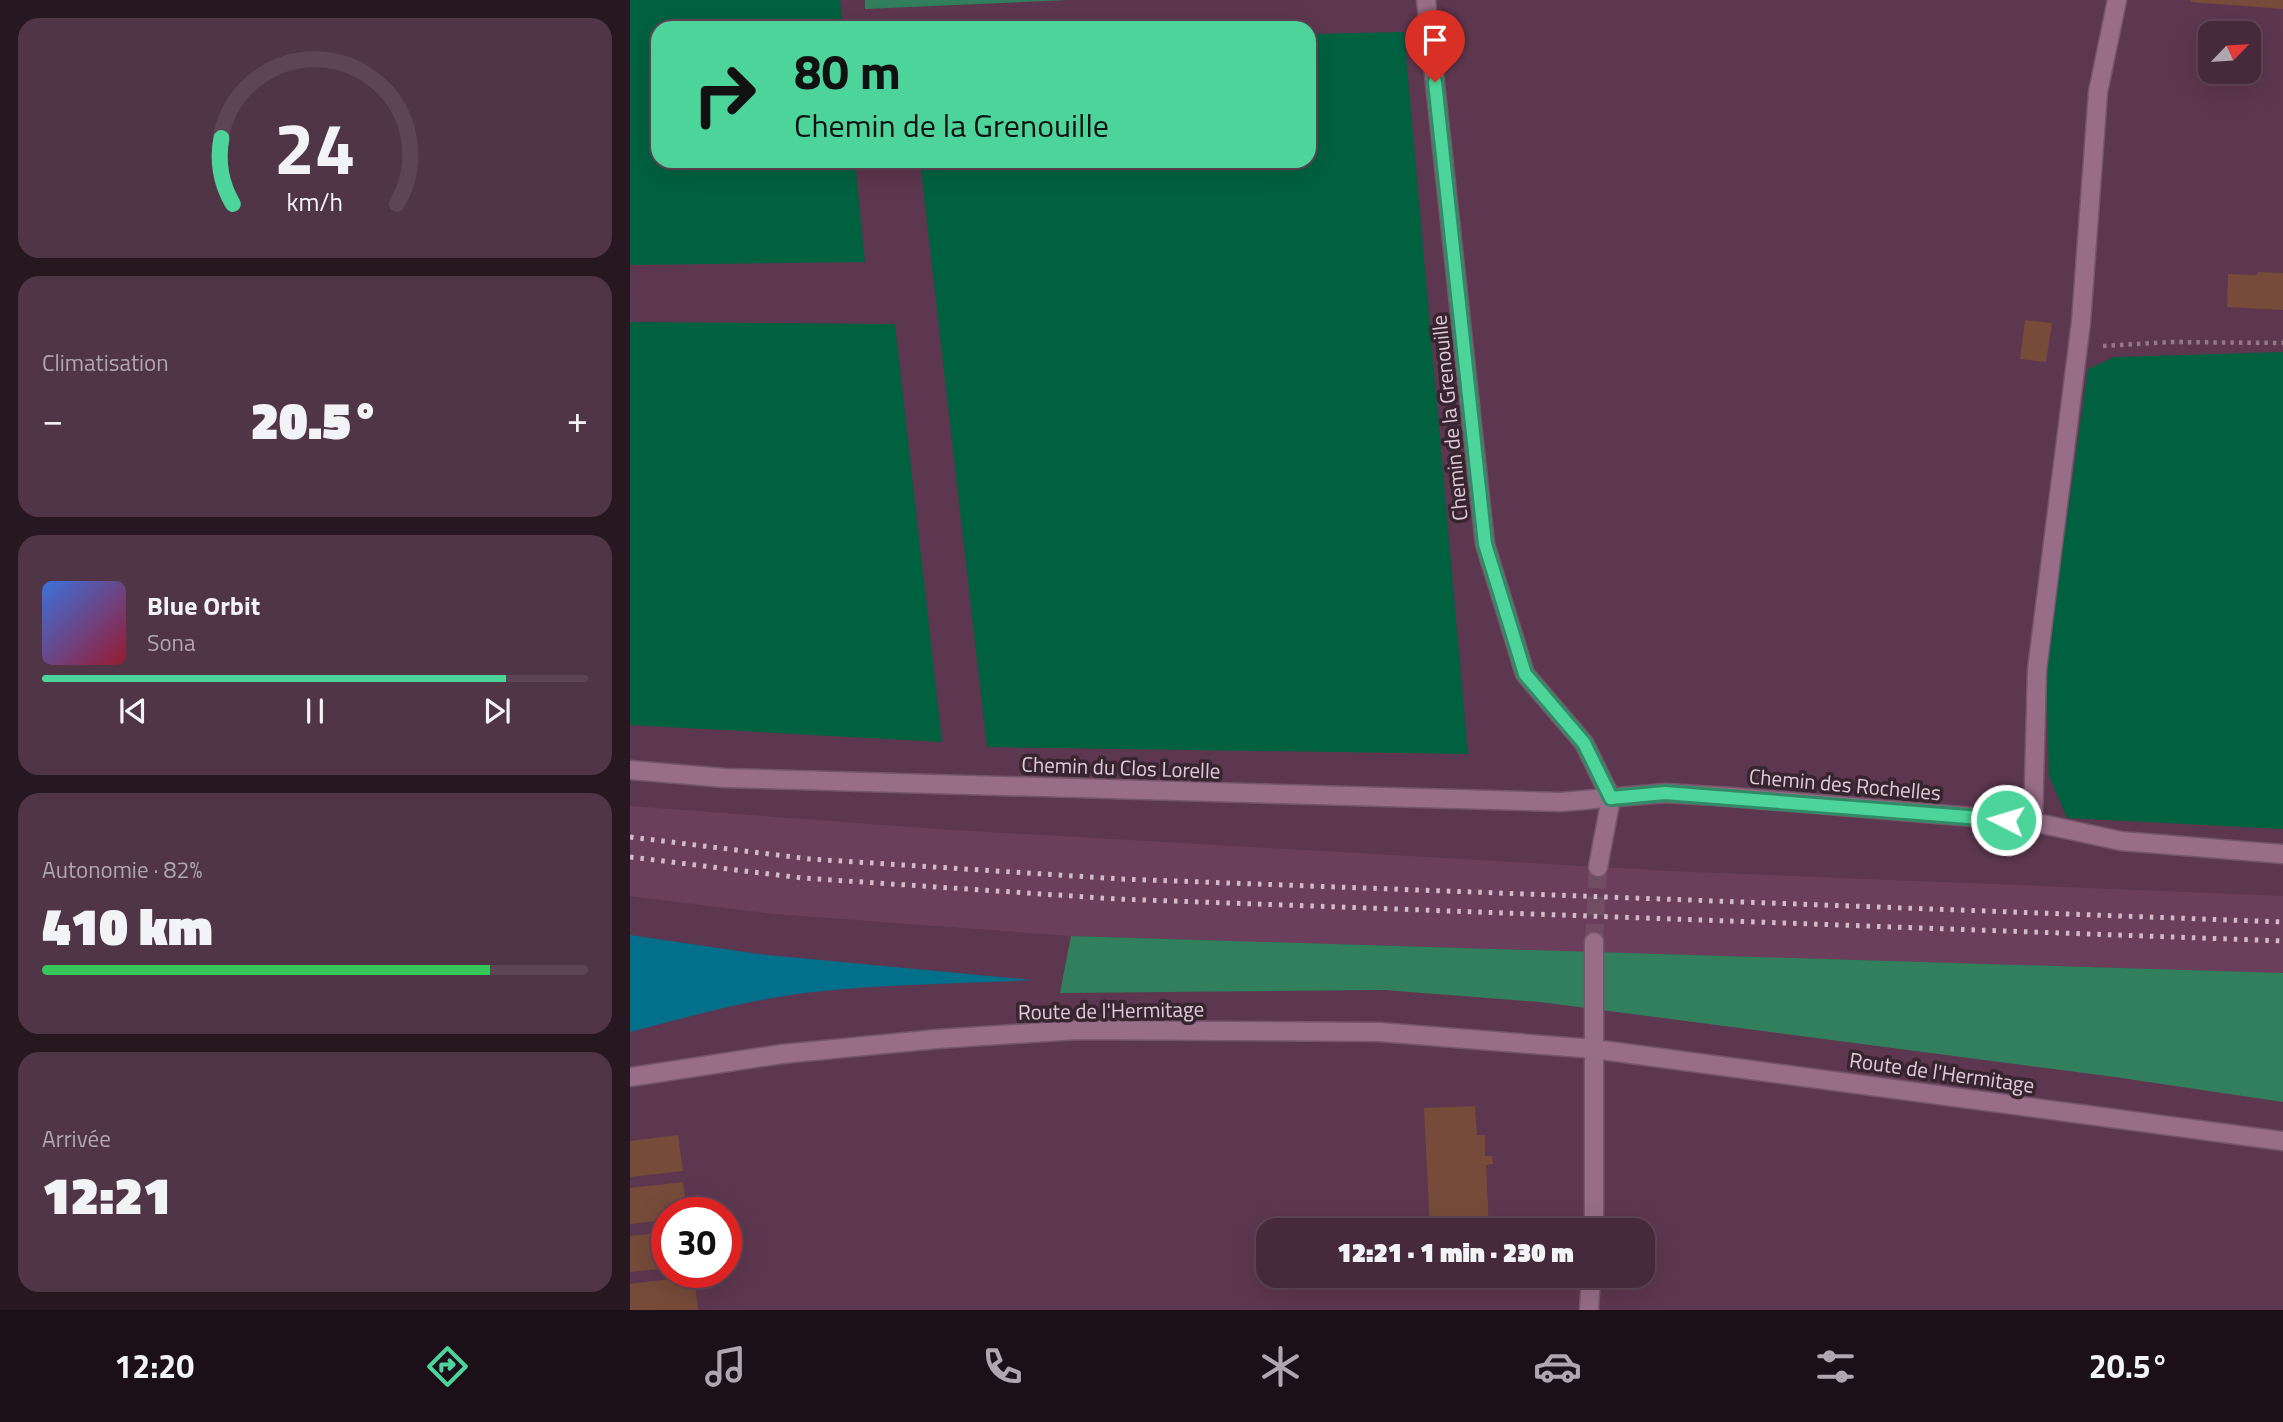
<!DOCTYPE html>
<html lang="fr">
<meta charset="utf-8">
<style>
body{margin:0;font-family:"Titillium Web",sans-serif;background:#503546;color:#f1f3f6;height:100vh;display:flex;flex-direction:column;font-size:26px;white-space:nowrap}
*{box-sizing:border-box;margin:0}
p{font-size:23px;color:#b0a6af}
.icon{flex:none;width:38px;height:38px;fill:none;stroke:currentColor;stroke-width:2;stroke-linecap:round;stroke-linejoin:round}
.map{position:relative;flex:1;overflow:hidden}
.details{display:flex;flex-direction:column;gap:18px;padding:18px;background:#261720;width:630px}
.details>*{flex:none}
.guide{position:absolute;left:21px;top:21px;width:665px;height:147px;border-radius:21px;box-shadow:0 7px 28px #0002,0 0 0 2px #5e4555;background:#4cd49b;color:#111;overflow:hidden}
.needle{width:46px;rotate:65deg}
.buttons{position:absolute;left:1568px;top:21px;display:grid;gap:14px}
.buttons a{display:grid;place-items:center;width:63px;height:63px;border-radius:14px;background:#46293b;box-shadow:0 7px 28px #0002,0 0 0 2px #5e4555;font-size:35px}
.speed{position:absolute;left:21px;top:1197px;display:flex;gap:14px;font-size:35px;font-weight:700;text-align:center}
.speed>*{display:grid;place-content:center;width:91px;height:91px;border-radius:50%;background:#46293b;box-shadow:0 7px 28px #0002,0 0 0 2px #5e4555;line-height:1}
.speed .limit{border:10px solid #d22;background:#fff;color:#111}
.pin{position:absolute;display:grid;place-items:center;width:60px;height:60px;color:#fff;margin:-72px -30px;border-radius:50% 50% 50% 0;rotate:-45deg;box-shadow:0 0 7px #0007}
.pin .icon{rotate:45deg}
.me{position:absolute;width:77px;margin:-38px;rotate:275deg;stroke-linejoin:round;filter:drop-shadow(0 0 5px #0008)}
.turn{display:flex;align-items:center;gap:24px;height:147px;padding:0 28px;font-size:32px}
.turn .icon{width:91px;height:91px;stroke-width:2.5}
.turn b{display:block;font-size:49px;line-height:60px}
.big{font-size:52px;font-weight:800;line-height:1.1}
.details .widget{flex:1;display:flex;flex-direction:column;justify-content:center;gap:10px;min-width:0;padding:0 24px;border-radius:21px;background:#503546}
.details .dial{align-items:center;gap:0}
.dial svg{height:182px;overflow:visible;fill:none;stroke:#5e4555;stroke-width:7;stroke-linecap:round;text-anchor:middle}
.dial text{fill:#f1f3f6;stroke:none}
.song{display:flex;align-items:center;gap:21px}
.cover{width:84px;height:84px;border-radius:10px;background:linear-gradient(135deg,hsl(220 70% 55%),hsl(350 70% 35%))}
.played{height:7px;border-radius:4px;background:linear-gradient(90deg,#4cd49b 85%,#5e4555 85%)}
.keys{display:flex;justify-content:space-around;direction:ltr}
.heat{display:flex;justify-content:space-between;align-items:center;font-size:38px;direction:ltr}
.charge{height:10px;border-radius:5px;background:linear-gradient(90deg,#34c759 82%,#5e4555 0)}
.trip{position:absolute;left:626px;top:1218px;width:399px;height:70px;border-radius:21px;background:#46293b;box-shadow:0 7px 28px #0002,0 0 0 2px #5e4555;font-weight:800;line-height:70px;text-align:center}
.tabs{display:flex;height:112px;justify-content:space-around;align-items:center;background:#1c1018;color:#b0a6af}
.tabs .icon{width:49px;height:49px}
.tabs .active{color:#4cd49b}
.tabs b{font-size:32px;color:#f1f3f6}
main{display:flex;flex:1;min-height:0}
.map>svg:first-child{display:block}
.built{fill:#6b3f5c}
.green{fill:#006140}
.forest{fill:#327f5d}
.water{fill:#02708b}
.building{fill:#764b3a}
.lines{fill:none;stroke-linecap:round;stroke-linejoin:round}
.minor-tunnel{stroke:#714d63;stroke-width:18;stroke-dasharray:18 9;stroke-linecap:butt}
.minor-casing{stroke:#745569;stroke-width:21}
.path{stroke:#967689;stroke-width:4.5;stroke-dasharray:3.5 5;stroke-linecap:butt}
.minor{stroke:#976d87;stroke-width:18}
.rail{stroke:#d3bac9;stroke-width:5;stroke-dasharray:3.5 7;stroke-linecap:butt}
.route-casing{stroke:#318a65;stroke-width:18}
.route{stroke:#4cd49b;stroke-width:12}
.labels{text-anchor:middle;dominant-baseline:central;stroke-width:7;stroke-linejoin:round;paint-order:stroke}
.street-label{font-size:21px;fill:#e1cad7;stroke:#372530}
</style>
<main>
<section class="details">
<div class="widget dial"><svg viewBox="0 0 100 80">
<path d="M14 69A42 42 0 1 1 86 69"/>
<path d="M14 69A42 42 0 0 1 9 40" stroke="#4cd49b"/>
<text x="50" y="56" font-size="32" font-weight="700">24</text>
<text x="50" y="72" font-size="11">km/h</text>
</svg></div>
<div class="widget"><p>Climatisation</p>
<div class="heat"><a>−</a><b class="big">20.5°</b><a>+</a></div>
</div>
<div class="widget">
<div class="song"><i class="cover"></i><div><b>Blue Orbit</b><p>Sona</p></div></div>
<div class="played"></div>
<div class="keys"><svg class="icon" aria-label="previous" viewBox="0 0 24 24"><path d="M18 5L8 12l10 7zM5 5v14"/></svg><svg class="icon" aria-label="pause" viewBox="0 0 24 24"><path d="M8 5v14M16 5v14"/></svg><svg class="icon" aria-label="next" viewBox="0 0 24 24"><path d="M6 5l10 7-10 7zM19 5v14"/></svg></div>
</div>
<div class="widget"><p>Autonomie · 82%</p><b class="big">410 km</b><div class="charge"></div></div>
<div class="widget"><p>Arrivée</p><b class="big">12:21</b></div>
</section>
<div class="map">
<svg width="1653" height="1310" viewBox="0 0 1653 1310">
<rect width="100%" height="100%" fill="#5d374f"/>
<path class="built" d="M0,806L307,829L1040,871L1653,896V973L441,936L145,914L0,896Z"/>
<g class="green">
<path d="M0,0H210L213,28H28V161H225L235,262L0,265Z"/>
<path d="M774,32L838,754L357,747L290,161H679V34Z"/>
<path d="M0,322L265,324L312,742L0,725Z"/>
<path d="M1653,352V829L1437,818L1419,776L1416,668L1458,369L1484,357Z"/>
</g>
<g class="forest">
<path d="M235,0H437L235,9Z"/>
<path d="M441,936L1653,973V1102L1485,1077L910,1002L754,990L430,993Z"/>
</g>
<path class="water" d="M0,935L128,954L402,980C330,984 255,984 183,992C121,999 60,1016 0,1032Z"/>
<g class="building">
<path d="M1560,0H1653V9L1560,2Z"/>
<path d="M1628,272L1653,273V310L1597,307L1598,274L1627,275Z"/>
<path d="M1395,320L1422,323L1416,362L1390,359Z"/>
<path d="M845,1106L847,1135H855V1156H862L863,1164L856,1165L859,1230H800L794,1108Z"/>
<path d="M48,1135L53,1171L0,1177V1141Z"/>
<path d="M53,1182L57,1213H37V1220L0,1224V1188Z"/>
<path d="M37,1232V1268L0,1272V1236Z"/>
<path d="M64,1276L68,1310H0V1284Z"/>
</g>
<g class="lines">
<path class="minor-tunnel" d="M964,942L968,867"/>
<g class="minor-casing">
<g id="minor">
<path d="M796,0L855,544L895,674L954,743L981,798"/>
<path d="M0,770L95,778L931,802L1035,793L1102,797L1403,822L1491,841L1653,854"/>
<path d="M1403,822L1407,670L1451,322L1468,92L1487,0"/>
<path d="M968,867L981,798"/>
<path d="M0,1077L152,1054L307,1039L448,1030L749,1032L964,1049L1653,1141"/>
<path d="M964,1230V942"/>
<path d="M959,1310L961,1276"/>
</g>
</g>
<path class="path" d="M1473,346L1539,342L1653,343"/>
<use href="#minor" class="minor"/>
<g class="rail">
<path d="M0,837L180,859L491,879L1653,922"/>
<path d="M0,857L172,878L487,899L1653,941"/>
</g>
</g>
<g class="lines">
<g class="route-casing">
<path id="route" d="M805,82L855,544L895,674L954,743L981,798L1035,793L1376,820"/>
</g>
<use href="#route" class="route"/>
</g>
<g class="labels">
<g class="street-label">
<text transform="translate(819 418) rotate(-96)">Chemin de la Grenouille</text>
<text transform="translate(491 767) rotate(2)">Chemin du Clos Lorelle</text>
<text transform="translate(1215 784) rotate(5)">Chemin des Rochelles</text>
<text transform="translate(481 1010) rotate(-1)">Route de l'Hermitage</text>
<text transform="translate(1312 1072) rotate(8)">Route de l'Hermitage</text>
</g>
</g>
</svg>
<div class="buttons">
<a><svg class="needle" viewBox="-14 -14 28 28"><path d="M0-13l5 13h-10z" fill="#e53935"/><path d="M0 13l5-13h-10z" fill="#b0a6af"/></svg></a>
</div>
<div class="speed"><div class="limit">30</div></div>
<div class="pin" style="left:805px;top:82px;background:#d93025"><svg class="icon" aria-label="arrive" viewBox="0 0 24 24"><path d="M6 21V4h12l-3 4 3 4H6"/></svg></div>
<svg class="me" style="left:1376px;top:820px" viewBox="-20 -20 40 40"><circle r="17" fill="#4cd49b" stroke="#fff" stroke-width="3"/><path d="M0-11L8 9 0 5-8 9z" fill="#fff"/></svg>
<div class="trip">12:21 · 1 min · 230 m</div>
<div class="guide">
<div class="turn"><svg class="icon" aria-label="right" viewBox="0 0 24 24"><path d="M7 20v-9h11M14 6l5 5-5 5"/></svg><div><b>80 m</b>Chemin de la Grenouille</div></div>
</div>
</div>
</main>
<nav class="tabs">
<b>12:20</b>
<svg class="icon active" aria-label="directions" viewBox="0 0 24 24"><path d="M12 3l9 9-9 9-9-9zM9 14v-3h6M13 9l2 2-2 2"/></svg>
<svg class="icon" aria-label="music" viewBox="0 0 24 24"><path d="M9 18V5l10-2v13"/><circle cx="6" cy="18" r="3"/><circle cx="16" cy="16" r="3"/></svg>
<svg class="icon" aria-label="phone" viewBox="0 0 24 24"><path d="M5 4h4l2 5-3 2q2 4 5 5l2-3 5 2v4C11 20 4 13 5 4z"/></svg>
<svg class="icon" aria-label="climate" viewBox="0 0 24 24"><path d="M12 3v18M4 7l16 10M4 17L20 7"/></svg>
<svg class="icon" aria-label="car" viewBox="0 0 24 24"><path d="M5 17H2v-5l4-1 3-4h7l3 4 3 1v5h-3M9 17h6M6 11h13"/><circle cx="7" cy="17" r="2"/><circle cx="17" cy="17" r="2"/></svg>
<svg class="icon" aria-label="filters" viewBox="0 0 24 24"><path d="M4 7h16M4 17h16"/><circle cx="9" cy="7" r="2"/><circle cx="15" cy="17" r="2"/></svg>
<b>20.5°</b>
</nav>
